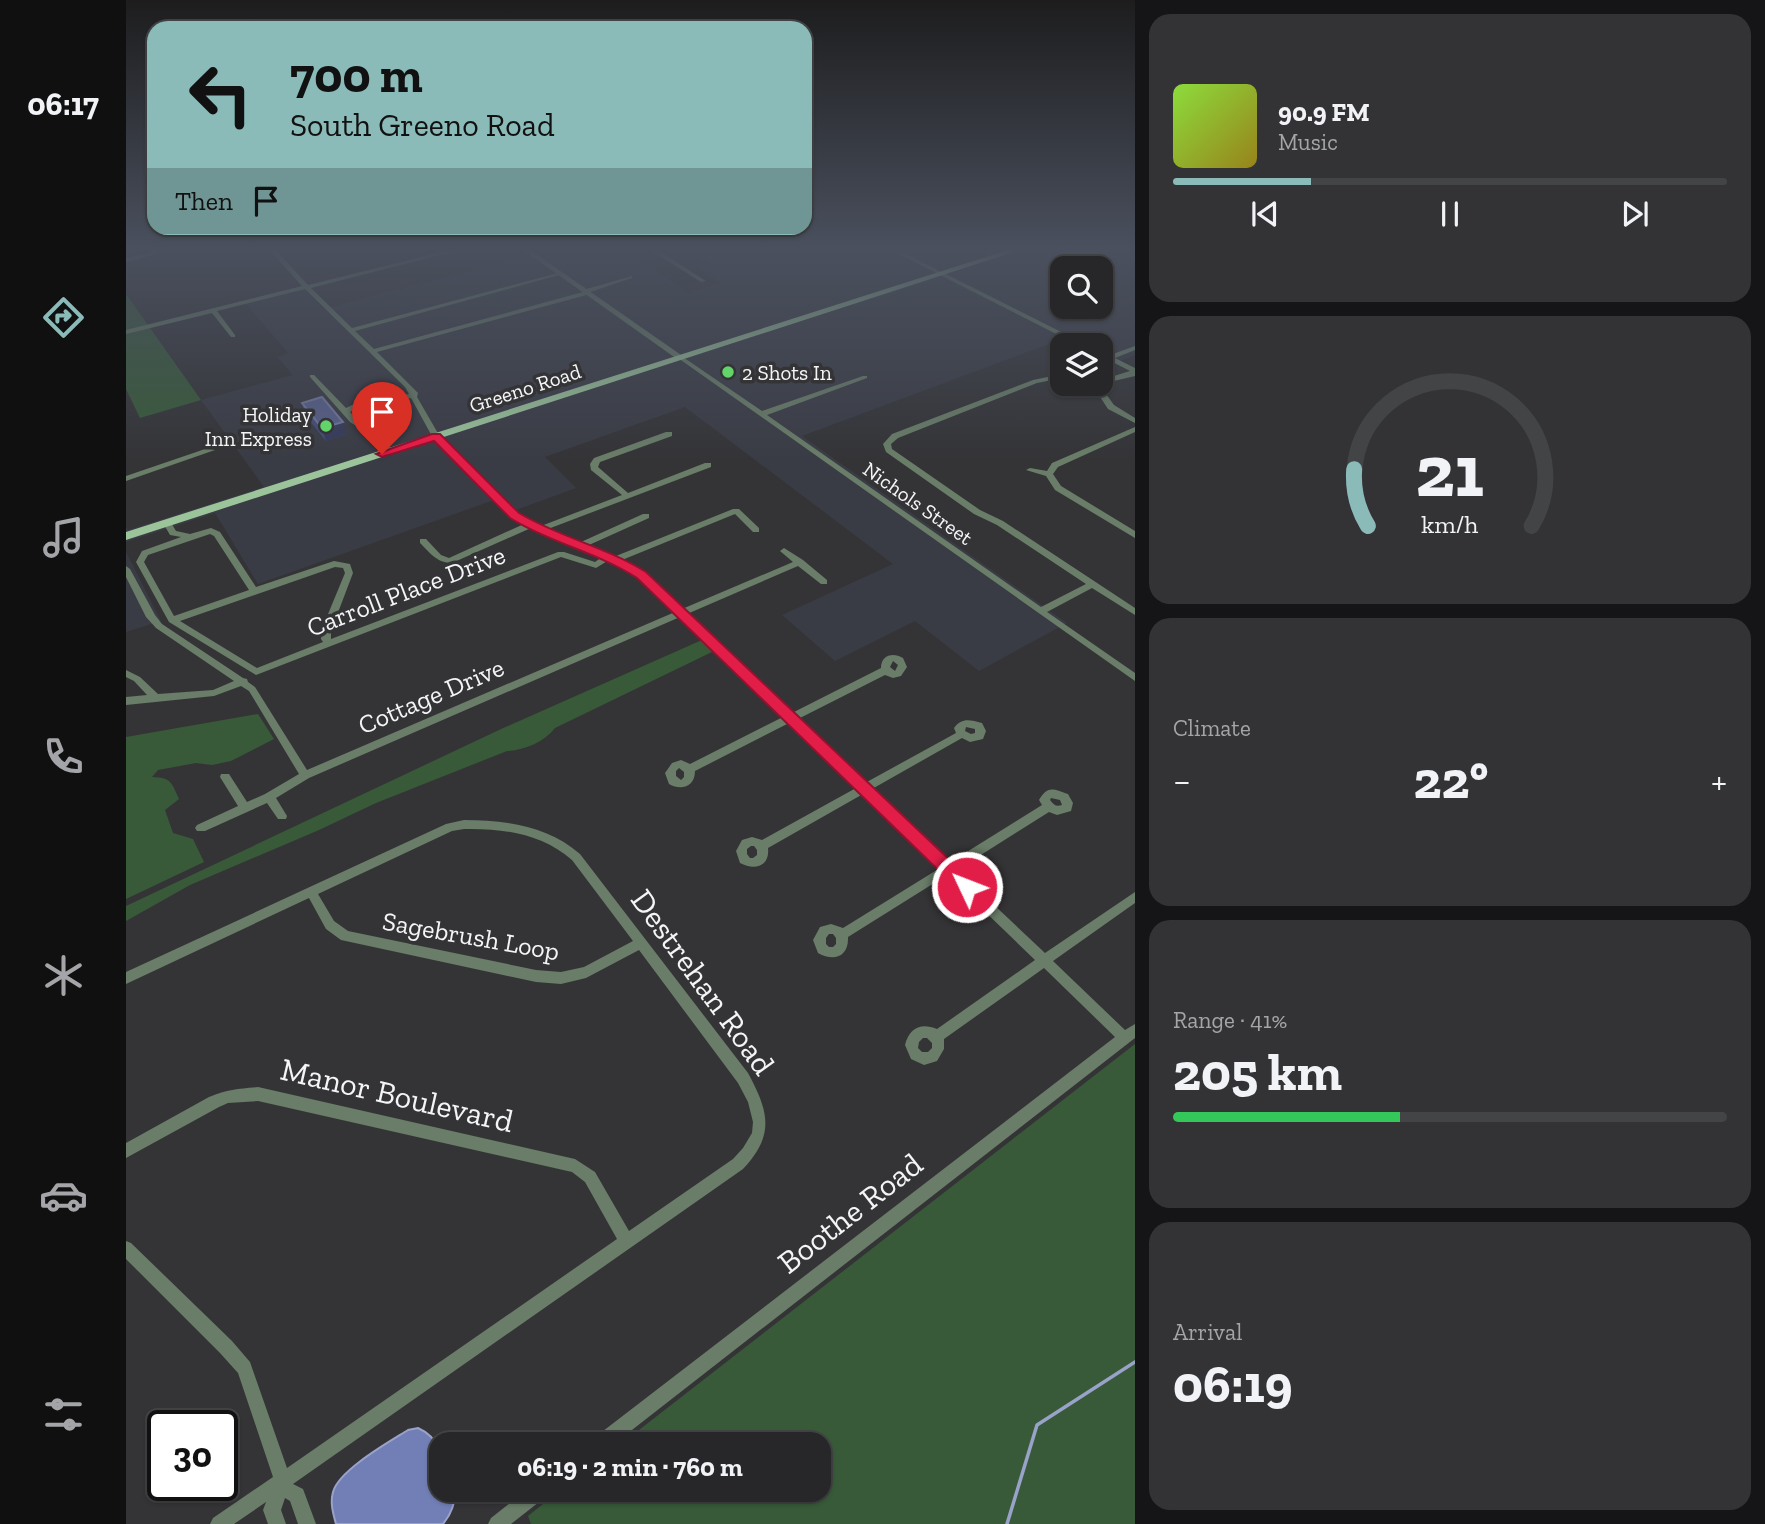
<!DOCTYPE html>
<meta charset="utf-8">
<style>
body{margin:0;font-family:"Zilla Slab",serif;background:#333335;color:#f1f3f6;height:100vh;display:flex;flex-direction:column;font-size:26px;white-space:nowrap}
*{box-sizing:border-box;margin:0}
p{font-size:23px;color:#a4a5a8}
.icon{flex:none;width:38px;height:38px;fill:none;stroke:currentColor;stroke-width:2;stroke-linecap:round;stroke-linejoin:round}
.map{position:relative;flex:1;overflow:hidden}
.drawer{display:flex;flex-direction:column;gap:14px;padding:14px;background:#151517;width:630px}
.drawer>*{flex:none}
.top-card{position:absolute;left:21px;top:21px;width:665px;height:214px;border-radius:21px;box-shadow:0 2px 5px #0004,0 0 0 2px #434446;background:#8bbbb9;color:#111;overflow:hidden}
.fabs{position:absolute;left:924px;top:256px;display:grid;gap:14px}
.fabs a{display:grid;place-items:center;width:63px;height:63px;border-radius:14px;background:#272729;box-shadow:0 2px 5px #0004,0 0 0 2px #434446;font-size:35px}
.speed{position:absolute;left:21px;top:1410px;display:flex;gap:14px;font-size:35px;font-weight:700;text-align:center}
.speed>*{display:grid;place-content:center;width:91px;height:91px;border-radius:50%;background:#272729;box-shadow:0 2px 5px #0004,0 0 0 2px #434446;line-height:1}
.speed .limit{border:4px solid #111;border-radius:10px;background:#fff;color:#111}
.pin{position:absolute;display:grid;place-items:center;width:60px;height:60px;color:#fff;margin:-72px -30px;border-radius:50% 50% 50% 0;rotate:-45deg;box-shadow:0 0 7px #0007}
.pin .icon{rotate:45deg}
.me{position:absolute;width:77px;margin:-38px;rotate:313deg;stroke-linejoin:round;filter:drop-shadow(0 0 5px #0008)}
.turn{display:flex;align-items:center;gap:24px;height:147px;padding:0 28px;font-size:32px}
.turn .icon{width:91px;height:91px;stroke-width:2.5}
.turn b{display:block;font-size:49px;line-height:60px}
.then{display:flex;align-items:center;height:66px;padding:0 28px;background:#0003;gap:14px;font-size:26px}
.big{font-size:52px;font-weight:700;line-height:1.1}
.drawer .tile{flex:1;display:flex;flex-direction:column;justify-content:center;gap:10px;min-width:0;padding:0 24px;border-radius:21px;background:#333335}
.drawer .dial{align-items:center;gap:0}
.dial svg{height:182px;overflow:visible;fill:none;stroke:#434446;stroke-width:7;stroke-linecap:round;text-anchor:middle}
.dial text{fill:#f1f3f6;stroke:none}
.song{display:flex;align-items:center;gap:21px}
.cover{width:84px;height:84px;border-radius:10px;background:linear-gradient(135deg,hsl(90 70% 55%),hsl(50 70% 35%))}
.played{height:7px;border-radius:4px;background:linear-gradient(90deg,#8bbbb9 25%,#434446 25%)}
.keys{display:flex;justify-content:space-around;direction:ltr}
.heat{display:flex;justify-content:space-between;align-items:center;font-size:38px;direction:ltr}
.charge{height:10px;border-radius:5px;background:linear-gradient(90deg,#34c759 41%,#434446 0)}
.trip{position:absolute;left:303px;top:1432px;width:402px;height:70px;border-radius:21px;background:#272729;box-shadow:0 2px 5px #0004,0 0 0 2px #434446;font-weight:700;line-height:70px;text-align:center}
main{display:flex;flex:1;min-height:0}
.tab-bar{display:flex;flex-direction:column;width:126px;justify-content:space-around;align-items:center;background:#101010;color:#a4a5a8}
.tab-bar .icon{width:49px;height:49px}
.tab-bar .current{color:#8bbbb9}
.tab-bar b{font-size:32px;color:#f1f3f6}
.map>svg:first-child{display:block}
.built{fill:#3a3c45;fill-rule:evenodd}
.green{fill:#385a39}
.water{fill:#727fb6;stroke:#99a2c9;stroke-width:2}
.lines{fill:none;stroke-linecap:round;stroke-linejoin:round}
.stream{stroke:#99a2c9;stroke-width:3.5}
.minor{fill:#697d68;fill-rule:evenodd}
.tertiary{fill:#697d68;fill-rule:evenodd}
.primary{fill:#9bc49b;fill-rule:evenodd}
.wall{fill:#444d7c}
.shaded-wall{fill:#363b5b}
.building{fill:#575f89;stroke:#70769a;stroke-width:2}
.route{fill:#e11d48;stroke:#92132f;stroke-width:2}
.poi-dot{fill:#62d469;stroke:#343437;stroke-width:2.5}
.labels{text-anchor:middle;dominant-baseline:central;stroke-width:7;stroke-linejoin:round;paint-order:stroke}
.far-poi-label{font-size:21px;fill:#f4f5f6;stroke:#343437;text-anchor:start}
.far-street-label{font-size:21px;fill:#f4f5f6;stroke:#343437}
.street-label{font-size:26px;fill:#f4f5f6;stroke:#343437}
.near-street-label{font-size:32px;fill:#f4f5f6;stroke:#343437}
</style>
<main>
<nav class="tab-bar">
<b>06:17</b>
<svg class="icon current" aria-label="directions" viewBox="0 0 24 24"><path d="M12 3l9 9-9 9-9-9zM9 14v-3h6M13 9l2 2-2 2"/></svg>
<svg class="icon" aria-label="music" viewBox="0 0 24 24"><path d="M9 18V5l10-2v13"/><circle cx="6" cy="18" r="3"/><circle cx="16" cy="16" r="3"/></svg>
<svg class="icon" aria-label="phone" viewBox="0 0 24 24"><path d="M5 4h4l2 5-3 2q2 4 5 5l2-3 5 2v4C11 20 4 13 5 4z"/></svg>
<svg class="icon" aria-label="climate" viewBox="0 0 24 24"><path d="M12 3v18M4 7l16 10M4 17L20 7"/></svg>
<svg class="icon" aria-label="car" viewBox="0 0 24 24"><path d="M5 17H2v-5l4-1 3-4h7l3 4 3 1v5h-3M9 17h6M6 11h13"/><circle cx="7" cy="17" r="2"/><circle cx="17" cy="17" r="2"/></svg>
<svg class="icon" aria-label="filters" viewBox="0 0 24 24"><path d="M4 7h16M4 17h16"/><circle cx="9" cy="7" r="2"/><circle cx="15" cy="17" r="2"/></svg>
</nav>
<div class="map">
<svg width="1009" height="1524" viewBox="0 0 1009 1524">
<rect width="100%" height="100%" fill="#343437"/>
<g class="built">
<path d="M447,247H493L563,293L595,283L571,268L584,264L556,247H848L863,254L886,247H1009V355L989,363L975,356V345H953L939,338L676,436L941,623L853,671L789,621L709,661L656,615L767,564L559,407L419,457L450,488L382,513L368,500L132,584L89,513L0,542V527L2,530L138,487L75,400L167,375L151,357L162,353L120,304L178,289L197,309L409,254L413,256ZM936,268H975V306H936Z"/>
<path d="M0,552L35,621L0,632Z"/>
</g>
<g class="green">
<path d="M0,294L75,400L14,418L0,389Z"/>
<path d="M576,640L588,651L429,728C418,742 399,750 381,751L250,803L193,830L64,885L0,921V906L373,730Z"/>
<path d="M132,714L148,739L105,761L86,765L70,763L32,770L26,777C45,778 45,781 53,799L39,810L47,833L67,839L78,862L0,899V737Z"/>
<path d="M1009,1044V1524H405L402,1516L436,1489H693V1444H495Z"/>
</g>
<path class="water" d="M292,1428C319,1440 315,1463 315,1489H329C329,1503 326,1513 317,1524H210C207,1513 204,1503 207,1492C213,1470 263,1442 282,1430Z"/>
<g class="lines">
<path class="stream" d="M881,1524L911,1425L1009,1362"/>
<g class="minor">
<path d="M25,247H31V252L27,255L0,262V258L23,253L25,251Z"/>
<path d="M141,247H147L182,285L336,247H345L185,288L226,328L432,273L437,274L229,331L248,349L457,292V290L506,276V278L464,292V294L251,352L292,393L291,397L313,435L392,514L415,526L496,495L465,470L464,464L468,458L540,432H546V436L474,462L472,467L502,493L579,463H585V467L422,529L455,542L517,514H523V518L463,545L490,556L607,509H613L633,528V532H627L609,514L496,560L518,573L556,609L667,562L654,551L658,548L677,560L701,580V584H695L672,566L561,614L666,713L755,668C755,655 767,652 777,658L781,667L775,676L767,678L759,675L672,719L739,783L830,733L828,728C836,717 844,720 856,723L860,731L857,739L844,742L836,738L746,789L823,863L916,805L913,800C922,785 927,789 942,794L947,803L945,811L931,815L923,812L831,870L919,953L1009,892V903L927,961L999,1030L1009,1024V1038L488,1444H466L468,1438L989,1037L918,968L818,1039V1049L811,1061L798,1065L785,1059L779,1045C783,1028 795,1022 811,1029L909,960L821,875L722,937C723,957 708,962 692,953L687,940L694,927L705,924L717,928L814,868L737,794L642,848C644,866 629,871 614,863L610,851L616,840L626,837L636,840L730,788L663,723L569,771C569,787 555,791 543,784L539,773L546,763L555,760L564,764L657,717L554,617L183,778L150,798L161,816L160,819H152L141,803L79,831H71L69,828L71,825L112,806L94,777L95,774H103L121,802L139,794L173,774L123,691L115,686L88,696L0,705V697L21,695L8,681L0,677V670L14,677L32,694L87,690L108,681L30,628L20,617L0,577V566L4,569L29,615L36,624L117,678L121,679L122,682L129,687L181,770L549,612L512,577L483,560L470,568L435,557L130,675L43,622L10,562L16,551L55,537L44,535L37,523L41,521H44L50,531L64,534L85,528L94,532L130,587L208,561L224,564L227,573L205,631V639L432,552H438L469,562L476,557L405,528L326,563C311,563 304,553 294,543V539H300L315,555L323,558L398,524L386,518L307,438L285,398L270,401H244L224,412L230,418L247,429L267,451L263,453H260L241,433L224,422L184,377V375H188L220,408L243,397H270L283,394L279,387L179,289L91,311L109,335V337H105L86,313L0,334V330L176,286ZM84,534L88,536L123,590L48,616L18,562L22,555ZM209,567L217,568L219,573L195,631V639L197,642L131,668L54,621ZM767,661L772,665L769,671L764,667ZM840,727L849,729V733L845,734L839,731ZM553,768L558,772V777L555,780L550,776V771ZM925,798L934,800L936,805C930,807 928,805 924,800ZM625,846H628L631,850V855L627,858H624L621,854V849ZM703,934H707L710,938V944L707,947H703L700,944V938ZM797,1038H801L806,1043V1048L802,1052H796L792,1048L793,1042Z"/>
<path d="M520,247H527L580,281L575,282Z"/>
<path d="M759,247H766L961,345H952Z"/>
<path d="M1009,346V350L989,358L1009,368V376L975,384L973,383H975V380L1004,371L975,356V351L984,355Z"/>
<path d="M554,355L636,411L737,376H741V378L641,415L915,607L960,584L871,525L848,514L760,452L757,444L766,434L907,380L936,374V378L911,383L772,438L765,444L766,449L854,510L877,521L1009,608V615L966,588L921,612L1009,673V681L552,358L551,357Z"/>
<path d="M965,383H972L988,405L1009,418V423L982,409Z"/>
<path d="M1009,427V432L932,467L927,474L935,486L1009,531V538L929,490L920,476L900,470L904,468L921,471L926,463Z"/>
<path d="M82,448L89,450L0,481V476Z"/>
<path d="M338,820C379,820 422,826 454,854L622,1073C643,1112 649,1135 617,1169L167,1484L177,1489L190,1524H172L164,1501L159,1498L155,1510L160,1524H142L137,1510L140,1502L108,1524H84L87,1518L147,1477L112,1373L94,1353L0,1259V1241L5,1243L106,1341L124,1362L161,1468L491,1239L459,1182L446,1172L132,1101L102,1103L93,1107L0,1158V1143L83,1097C102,1089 112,1089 132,1087L449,1159L469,1172L503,1231L607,1159L617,1148L626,1133L627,1122L622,1102L612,1083L513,950L460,978L435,984L410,982L215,940L200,929L183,898L0,984V972L320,824ZM338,829C377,828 416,834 446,860L507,941L458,967L435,972L410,970L222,931L208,921L192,894L326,831Z"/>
<path d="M402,1489H425L422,1495L385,1524H362L365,1518Z"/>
</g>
<path class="tertiary" d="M393,247H400L558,357L551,359Z"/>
<path class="primary" d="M891,247H903L0,540V532Z"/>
</g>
<path class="wall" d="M176,403L220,434L200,441L179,415Z"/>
<path class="shaded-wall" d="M217,422L220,434L200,441L196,428Z"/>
<path class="building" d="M196,397L217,422L196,428L176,403Z"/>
<linearGradient id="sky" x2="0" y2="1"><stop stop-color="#1d1d1e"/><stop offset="0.54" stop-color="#4a505e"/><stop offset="1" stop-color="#4a505e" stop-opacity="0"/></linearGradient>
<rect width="1009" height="460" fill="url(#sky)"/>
<path class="route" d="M306,434H314L393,513C433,537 480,547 520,572L847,882L850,887L847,892L841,894L835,892L511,578C471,552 424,543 384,518L308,441L256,457L250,454Z"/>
<g class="poi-dot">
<circle cx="602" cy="372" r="7"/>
<circle cx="200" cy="426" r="7"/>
</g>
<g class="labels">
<g class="far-poi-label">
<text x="616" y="372">2 Shots In</text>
<text x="186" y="414" text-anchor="end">Holiday<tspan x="186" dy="24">Inn Express</tspan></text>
</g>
<g class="far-street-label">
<text transform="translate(399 388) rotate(-18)">Greeno Road</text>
<text transform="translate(792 503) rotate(35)">Nichols Street</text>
</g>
<g class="street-label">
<text transform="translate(280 591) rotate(-21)">Carroll Place Drive</text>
<text transform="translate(305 696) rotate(-23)">Cottage Drive</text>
<text transform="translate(345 936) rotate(10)">Sagebrush Loop</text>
</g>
<g class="near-street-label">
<text transform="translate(577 982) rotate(54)">Destrehan Road</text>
<text transform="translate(271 1095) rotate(13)">Manor Boulevard</text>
<text transform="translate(724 1213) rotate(-38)">Boothe Road</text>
</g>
</g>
</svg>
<div class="fabs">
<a><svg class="icon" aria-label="search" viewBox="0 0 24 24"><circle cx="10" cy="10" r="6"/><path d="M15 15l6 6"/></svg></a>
<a><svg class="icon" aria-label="layers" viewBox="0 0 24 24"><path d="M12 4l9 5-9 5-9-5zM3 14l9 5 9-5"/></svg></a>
</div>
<div class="speed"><div class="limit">30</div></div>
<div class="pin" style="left:256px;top:454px;background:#d93025"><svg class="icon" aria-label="arrive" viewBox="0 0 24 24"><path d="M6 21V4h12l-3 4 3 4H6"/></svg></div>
<svg class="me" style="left:841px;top:887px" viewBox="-20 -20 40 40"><circle r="17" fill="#e11d48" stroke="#fff" stroke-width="3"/><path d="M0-11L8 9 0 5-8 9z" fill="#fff"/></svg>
<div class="trip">06:19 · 2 min · 760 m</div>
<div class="top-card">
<div class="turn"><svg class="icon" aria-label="left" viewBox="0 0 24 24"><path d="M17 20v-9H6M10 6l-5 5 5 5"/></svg><div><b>700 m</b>South Greeno Road</div></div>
<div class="then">Then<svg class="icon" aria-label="arrive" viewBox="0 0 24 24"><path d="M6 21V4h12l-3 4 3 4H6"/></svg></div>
</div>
</div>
<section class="drawer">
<div class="tile">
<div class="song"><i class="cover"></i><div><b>90.9 FM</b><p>Music</p></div></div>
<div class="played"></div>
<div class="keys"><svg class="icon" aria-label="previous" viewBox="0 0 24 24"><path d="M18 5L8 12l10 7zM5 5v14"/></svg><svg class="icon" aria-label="pause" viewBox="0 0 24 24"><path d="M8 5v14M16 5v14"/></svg><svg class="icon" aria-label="next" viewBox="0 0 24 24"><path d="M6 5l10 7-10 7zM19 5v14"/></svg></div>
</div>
<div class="tile dial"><svg viewBox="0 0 100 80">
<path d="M14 69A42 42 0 1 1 86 69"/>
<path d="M14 69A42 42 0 0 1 8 44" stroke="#8bbbb9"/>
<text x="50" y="56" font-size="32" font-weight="700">21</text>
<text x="50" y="72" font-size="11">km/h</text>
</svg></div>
<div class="tile"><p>Climate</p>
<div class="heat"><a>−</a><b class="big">22°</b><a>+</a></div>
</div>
<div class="tile"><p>Range · 41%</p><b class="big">205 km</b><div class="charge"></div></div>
<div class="tile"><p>Arrival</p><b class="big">06:19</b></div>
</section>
</main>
